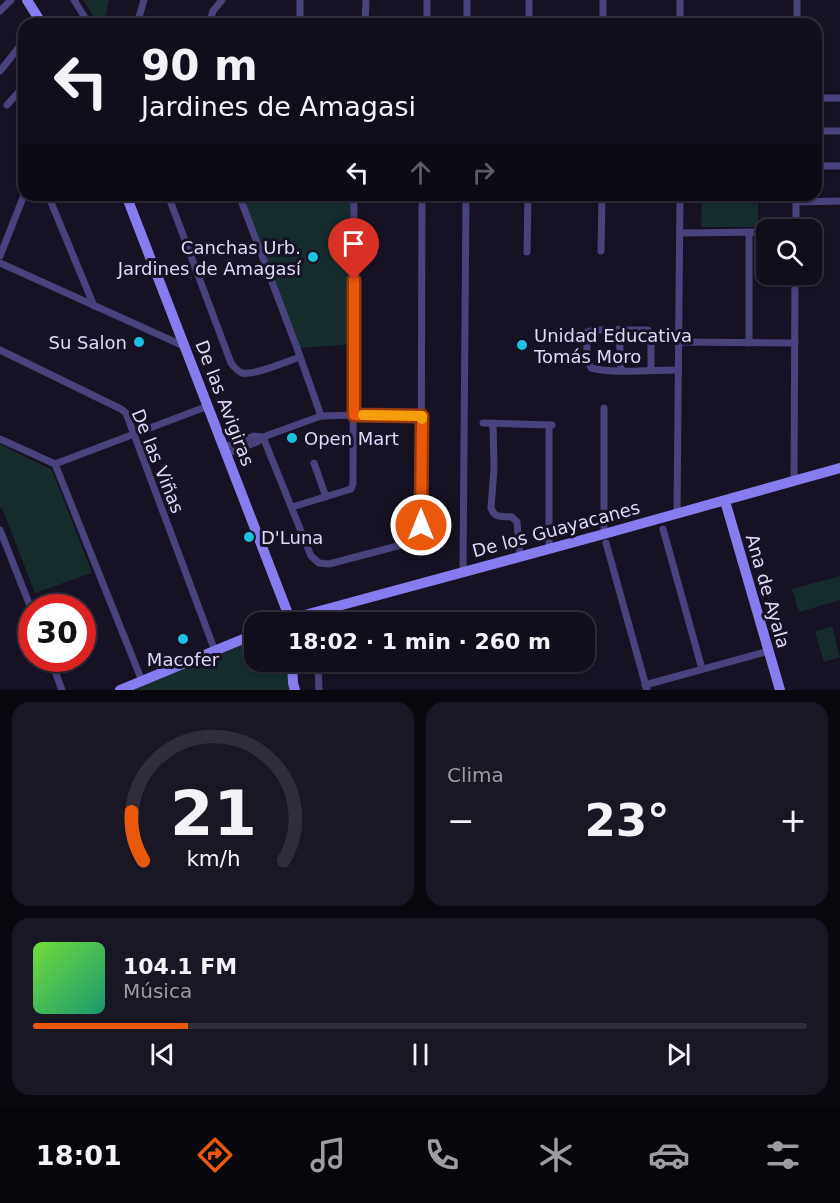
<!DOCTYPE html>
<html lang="es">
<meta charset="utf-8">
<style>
body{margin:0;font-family:"DejaVu Sans",sans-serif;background:#191724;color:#f1f3f6;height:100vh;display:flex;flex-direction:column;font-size:22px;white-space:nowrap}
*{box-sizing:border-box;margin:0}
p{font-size:20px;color:#9c9ca3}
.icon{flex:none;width:33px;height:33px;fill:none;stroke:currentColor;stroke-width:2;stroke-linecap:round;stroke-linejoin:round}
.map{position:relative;height:690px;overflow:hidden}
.panel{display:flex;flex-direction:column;gap:12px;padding:12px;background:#09080f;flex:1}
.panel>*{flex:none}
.hud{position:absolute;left:18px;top:18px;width:804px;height:183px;border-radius:18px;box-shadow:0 2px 4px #0004,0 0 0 2px #302e3a;background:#100e1b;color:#f1f3f6;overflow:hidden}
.controls{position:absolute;left:756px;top:219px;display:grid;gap:12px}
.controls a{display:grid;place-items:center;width:66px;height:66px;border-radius:12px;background:#100e1b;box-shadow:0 2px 4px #0004,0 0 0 2px #302e3a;font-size:30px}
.speed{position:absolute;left:18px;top:594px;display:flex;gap:12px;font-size:30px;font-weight:700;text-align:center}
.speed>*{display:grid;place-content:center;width:78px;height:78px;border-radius:50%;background:#100e1b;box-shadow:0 2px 4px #0004,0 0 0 2px #302e3a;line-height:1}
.speed .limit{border:9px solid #d22;background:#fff;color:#111}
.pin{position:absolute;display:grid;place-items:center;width:51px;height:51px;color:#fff;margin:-62px -26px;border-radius:50% 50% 50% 0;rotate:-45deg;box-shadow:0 0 6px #0007}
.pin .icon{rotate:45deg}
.me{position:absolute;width:66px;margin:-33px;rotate:0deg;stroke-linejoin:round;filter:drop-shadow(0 0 4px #0008)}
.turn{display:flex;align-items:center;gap:21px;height:126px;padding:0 24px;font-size:27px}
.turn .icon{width:78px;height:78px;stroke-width:2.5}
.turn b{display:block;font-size:42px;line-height:51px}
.lanes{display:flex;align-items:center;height:57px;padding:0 24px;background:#0003;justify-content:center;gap:30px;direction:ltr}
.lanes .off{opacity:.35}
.big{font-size:45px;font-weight:600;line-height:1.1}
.panel .tile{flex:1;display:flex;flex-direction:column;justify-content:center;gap:9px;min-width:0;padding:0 21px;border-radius:18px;background:#191724}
.panel .dial{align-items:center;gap:0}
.dial svg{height:156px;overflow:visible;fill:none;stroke:#302e3a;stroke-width:7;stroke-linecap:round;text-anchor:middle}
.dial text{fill:#f1f3f6;stroke:none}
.song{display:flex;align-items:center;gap:18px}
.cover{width:72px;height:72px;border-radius:9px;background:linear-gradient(135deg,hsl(100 70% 55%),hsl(160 70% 35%))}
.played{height:6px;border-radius:3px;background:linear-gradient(90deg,#ea580c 20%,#302e3a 20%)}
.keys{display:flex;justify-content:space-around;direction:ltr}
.heat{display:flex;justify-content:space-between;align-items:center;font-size:33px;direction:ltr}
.panel .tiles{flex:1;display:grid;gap:12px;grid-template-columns:1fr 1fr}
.tile:last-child{grid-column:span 2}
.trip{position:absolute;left:244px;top:612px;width:351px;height:60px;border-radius:18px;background:#100e1b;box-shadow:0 2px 4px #0004,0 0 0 2px #302e3a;font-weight:600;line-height:60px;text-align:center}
.tabs{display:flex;height:96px;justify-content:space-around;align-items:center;background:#06060b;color:#9c9ca3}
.tabs .icon{width:42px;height:42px}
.tabs .current{color:#ea580c}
.tabs b{font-size:27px;color:#f1f3f6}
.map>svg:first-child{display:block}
.green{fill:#162c2d}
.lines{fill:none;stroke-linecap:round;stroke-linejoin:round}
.street{stroke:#49437d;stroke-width:7}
.secondary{stroke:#877cee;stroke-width:10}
.route-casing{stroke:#983908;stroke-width:15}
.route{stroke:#ea580c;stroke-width:10}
.slow{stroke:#f59e0b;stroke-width:10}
.poi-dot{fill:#1dc1e2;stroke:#161224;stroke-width:2}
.labels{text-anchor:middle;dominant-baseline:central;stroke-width:6;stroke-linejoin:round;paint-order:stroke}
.poi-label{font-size:18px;fill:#dfd9fa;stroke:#161224;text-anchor:start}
.street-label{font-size:18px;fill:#dfd9fa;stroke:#161224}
</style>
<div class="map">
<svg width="840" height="690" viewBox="0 0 840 690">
<rect width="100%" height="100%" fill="#161224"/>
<g class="green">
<path d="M83,0H109L104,24H99Z"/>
<path d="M239,195H354L355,344L297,348Z"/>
<path d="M686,195H758V227H701L702,198H686Z"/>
<path d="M0,444L52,470L92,573L35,593L2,508L0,507Z"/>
<path d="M840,576V600L799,612L792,589Z"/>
<path d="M832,626L840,657L824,662L815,632Z"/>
<path d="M255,633V662H292L295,690H118Z"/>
</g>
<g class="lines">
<g class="street">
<path d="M74,0L89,24"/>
<path d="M467,0V24"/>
<path d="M529,0V24"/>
<path d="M603,0V24"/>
<path d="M0,11L11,0"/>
<path d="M137,24L144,0"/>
<path d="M209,24L213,11L222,0"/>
<path d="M300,24V0"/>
<path d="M365,24L366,0"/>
<path d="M427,24V0"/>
<path d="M680,24V0"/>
<path d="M797,24V0"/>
<path d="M0,71L24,41"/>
<path d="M816,98H840"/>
<path d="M7,105L24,86"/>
<path d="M816,131H840"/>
<path d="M816,166H840"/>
<path d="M48,195L94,306"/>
<path d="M168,195L231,363C234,367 237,371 242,373C254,376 288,361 300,357"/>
<path d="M239,195L297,348L321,416"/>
<path d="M796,202L840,201"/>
<path d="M796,230V195"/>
<path d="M680,233L766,232"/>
<path d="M601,251L602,195"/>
<path d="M527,252L528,195"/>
<path d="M0,256L24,195"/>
<path d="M0,263L186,347"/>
<path d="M619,329L621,371"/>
<path d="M678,342L795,343"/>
<path d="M749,343V232"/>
<path d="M0,350L121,409L126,413L215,651"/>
<path d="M651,370V335L648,330H594L587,332V360L591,368C613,374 653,370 678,370"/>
<path d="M483,423L552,425"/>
<path d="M493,423L494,468L491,508C495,519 502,516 512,517L517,522L520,556"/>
<path d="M549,425V548"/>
<path d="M263,437L311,556L319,563L329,564L405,544C416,539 418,536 421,525L422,195"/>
<path d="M0,439L55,464L142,681"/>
<path d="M224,447L254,436L263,437"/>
<path d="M226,454L257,442L263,437L321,416L354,415L422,416"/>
<path d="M314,463L326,497"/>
<path d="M55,464L208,406"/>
<path d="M794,482L795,274"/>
<path d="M292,507L351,489L353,484L354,195"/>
<path d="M677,514L680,195"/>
<path d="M663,529L702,669"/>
<path d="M0,530L32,611"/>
<path d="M604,534V408"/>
<path d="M606,543L647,690"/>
<path d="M463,572L466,195"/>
<path d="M50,658L62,690"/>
<path d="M318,665L319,690"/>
<path d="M645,685L769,651"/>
</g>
<g class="secondary">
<path d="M27,0L42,24"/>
<path d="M126,195L290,619V622"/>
<path d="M725,501L780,690"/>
<path d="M281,622L290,619L604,534L840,468"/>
<path d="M292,662L293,683L295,690"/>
<path d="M120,690L255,634"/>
</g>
</g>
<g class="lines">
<g class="route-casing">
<path id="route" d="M354,280V415L422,416L421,525"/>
</g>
<use href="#route" class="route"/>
<path class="slow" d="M363,415L422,416V419"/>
</g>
<g class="poi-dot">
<circle cx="313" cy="257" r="6"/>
<circle cx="139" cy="342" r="6"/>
<circle cx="522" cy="345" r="6"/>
<circle cx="292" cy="438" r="6"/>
<circle cx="249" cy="537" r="6"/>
<circle cx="183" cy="639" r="6"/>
</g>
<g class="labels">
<g class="poi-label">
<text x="301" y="247" text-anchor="end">Canchas Urb.<tspan x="301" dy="21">Jardines de Amagasí</tspan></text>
<text x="534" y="335">Unidad Educativa<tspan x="534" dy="21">Tomás Moro</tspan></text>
<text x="127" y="342" text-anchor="end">Su Salon</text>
<text x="304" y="438">Open Mart</text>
<text x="261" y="537">D'Luna</text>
<text x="183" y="659" text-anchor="middle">Macofer</text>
</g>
<g class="street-label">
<text transform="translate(225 403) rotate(69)">De las Avigiras</text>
<text transform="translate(158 461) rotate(68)">De las Viñas</text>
<text transform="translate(556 529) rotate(-15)">De los Guayacanes</text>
<text transform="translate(768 591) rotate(74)">Ana de Ayala</text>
</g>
</g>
</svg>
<div class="controls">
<a><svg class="icon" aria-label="search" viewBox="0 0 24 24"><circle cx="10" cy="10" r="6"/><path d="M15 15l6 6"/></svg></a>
</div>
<div class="speed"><div class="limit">30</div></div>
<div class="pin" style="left:354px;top:280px;background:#d93025"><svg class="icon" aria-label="arrive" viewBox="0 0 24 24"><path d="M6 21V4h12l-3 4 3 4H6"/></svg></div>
<svg class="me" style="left:421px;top:525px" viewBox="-20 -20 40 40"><circle r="17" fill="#ea580c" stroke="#fff" stroke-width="3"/><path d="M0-11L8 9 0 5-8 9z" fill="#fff"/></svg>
<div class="trip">18:02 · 1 min · 260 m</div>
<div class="hud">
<div class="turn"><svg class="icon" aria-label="left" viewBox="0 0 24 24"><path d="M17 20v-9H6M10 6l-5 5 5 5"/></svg><div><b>90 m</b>Jardines de Amagasi</div></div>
<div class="lanes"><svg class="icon" aria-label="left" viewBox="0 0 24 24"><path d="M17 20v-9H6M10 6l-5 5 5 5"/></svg><svg class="icon off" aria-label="ahead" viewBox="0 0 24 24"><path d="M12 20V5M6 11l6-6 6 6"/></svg><svg class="icon off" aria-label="right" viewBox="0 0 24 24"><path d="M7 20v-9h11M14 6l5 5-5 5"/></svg></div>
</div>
</div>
<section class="panel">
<div class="tiles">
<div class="tile dial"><svg viewBox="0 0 100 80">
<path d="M14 69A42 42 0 1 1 86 69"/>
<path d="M14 69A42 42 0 0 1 8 44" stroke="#ea580c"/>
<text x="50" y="56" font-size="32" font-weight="700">21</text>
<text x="50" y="72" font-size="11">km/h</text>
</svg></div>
<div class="tile"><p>Clima</p>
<div class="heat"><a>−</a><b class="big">23°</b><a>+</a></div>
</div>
<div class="tile">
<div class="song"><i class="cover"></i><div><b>104.1 FM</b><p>Música</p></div></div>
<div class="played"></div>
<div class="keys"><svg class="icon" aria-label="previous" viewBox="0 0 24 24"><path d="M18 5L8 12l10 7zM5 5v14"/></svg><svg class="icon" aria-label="pause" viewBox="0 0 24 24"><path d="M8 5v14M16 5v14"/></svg><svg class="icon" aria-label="next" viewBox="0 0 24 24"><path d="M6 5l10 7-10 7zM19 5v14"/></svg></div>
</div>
</div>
</section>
<nav class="tabs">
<b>18:01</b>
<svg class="icon current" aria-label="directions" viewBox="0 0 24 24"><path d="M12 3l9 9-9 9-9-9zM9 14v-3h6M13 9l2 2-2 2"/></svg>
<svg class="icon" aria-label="music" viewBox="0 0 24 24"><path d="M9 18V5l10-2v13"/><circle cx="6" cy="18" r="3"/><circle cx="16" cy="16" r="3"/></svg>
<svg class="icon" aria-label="phone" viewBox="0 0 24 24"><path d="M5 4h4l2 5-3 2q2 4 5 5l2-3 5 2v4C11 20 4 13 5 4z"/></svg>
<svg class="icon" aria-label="climate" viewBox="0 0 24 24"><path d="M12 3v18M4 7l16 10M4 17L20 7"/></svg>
<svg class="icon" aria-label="car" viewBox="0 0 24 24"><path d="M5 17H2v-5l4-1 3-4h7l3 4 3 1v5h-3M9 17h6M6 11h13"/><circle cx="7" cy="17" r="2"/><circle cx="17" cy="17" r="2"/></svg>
<svg class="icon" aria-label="filters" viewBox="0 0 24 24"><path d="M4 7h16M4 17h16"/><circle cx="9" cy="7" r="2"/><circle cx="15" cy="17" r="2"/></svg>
</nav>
